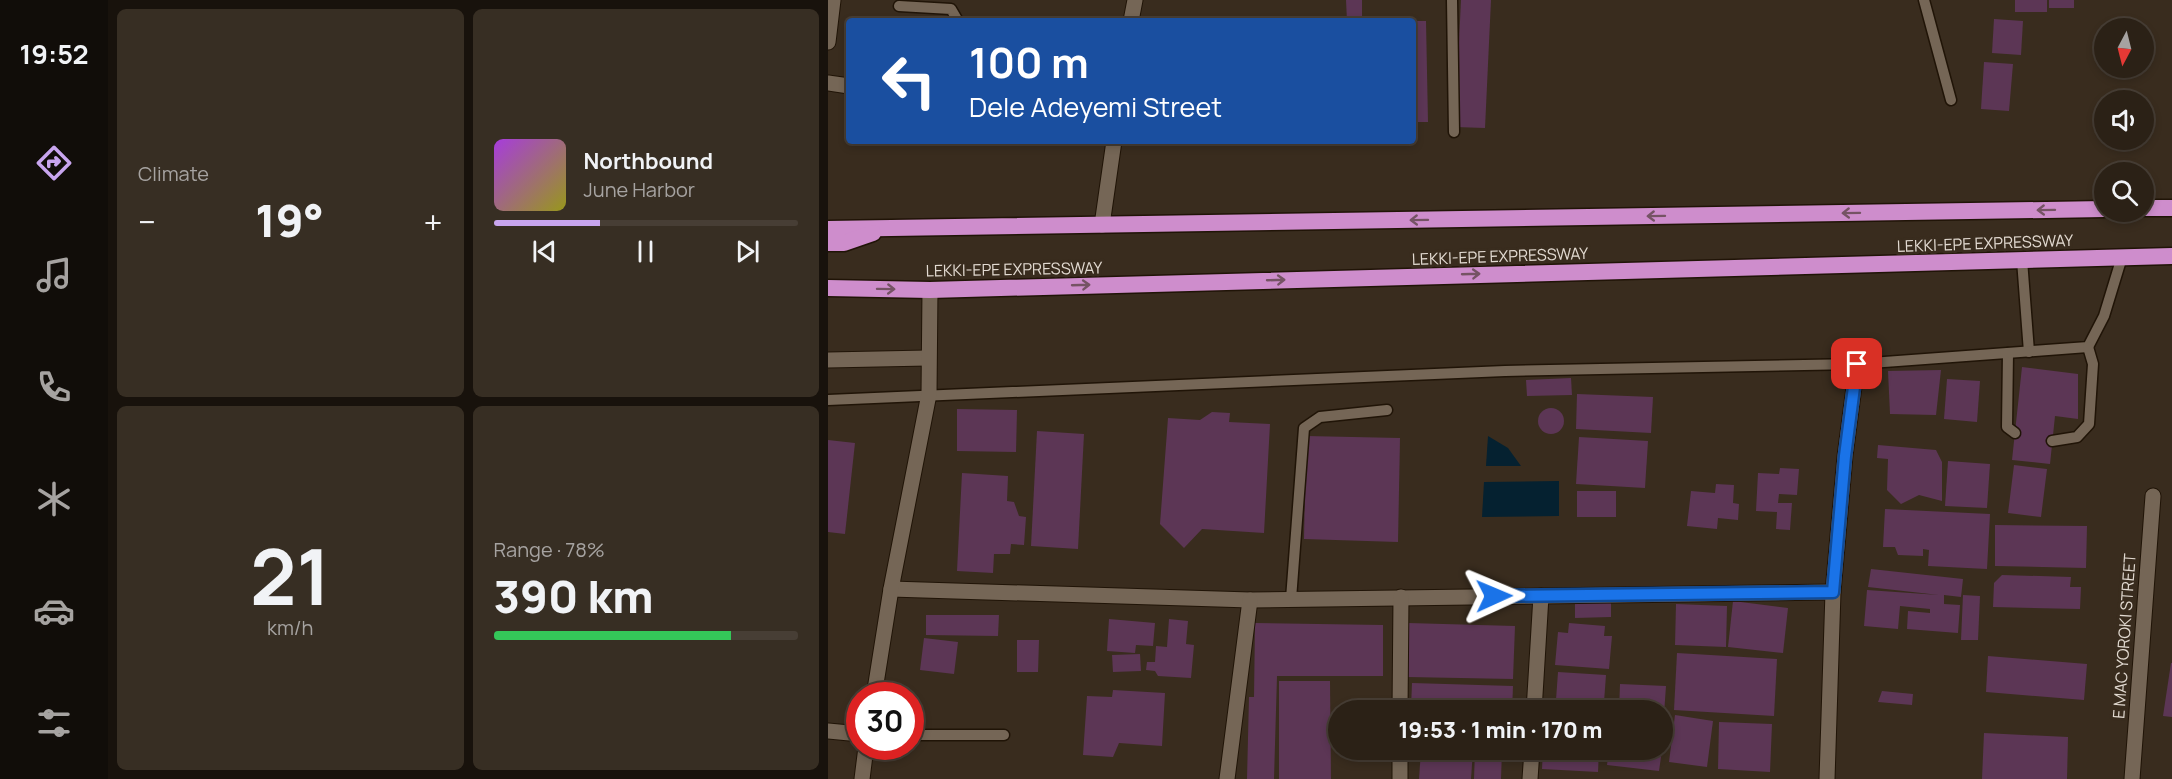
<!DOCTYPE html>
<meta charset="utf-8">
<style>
body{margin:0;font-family:Manrope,sans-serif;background:#372e23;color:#f1f3f6;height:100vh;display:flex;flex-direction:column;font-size:22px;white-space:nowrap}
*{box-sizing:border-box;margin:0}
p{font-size:20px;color:#a6a3a1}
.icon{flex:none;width:33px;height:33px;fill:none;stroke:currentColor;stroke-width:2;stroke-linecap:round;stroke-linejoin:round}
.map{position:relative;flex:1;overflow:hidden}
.sheet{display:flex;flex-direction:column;gap:9px;padding:9px;background:#18120c;width:720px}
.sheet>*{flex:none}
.banner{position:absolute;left:18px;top:18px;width:570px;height:126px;border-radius:6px;box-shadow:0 3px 9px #0003,0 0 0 2px #473e35;background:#1a4fa0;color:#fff;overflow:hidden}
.needle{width:39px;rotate:187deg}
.tools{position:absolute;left:1266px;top:18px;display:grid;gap:12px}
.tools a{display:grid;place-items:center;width:60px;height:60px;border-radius:50%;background:#2b2116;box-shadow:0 3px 9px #0003,0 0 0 2px #473e35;font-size:30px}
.speed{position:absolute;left:18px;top:682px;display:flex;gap:12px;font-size:30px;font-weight:700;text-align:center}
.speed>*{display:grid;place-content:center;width:78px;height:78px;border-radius:50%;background:#2b2116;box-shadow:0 3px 9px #0003,0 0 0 2px #473e35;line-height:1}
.speed .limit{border:9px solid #d22;background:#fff;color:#111}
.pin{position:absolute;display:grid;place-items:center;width:51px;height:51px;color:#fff;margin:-26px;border-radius:12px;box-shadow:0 3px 9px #0006}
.me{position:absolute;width:66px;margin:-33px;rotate:89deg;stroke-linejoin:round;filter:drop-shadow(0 0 4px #0008)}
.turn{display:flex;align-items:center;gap:21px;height:126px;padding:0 24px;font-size:27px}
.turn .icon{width:78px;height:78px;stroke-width:2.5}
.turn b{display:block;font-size:42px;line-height:51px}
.big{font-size:45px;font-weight:800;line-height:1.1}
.sheet .tile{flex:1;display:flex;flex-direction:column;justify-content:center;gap:9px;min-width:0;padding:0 21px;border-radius:9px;background:#372e23}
.sheet .dial{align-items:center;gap:0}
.dial b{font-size:78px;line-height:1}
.song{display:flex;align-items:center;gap:18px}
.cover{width:72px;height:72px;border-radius:9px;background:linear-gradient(135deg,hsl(280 70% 55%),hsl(60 70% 35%))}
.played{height:6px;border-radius:3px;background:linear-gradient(90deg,#c8a5ee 35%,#473e35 35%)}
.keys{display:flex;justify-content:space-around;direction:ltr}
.heat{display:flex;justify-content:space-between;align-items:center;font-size:33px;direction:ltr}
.charge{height:9px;border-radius:4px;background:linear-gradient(90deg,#34c759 78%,#473e35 0)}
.sheet .tiles{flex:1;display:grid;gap:9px;grid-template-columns:repeat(2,1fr)}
.trip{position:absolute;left:500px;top:700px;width:345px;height:60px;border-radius:30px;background:#2b2116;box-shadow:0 3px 9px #0003,0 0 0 2px #473e35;font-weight:800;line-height:60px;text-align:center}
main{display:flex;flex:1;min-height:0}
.dock{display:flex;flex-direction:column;width:108px;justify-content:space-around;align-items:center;background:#110d09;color:#a6a3a1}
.dock .icon{width:42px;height:42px}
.dock .current{color:#c8a5ee}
.dock b{font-size:27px;color:#f1f3f6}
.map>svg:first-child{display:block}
.water{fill:#052130}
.building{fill:#5c3655}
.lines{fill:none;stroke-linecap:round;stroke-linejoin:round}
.service-casing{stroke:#201407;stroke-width:13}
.minor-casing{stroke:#201407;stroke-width:17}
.trunk-casing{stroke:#201407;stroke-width:19}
.service{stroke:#756656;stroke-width:10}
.minor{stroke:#756656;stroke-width:15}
.trunk{stroke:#ce8dcc;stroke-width:16}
.oneway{stroke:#755364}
.route-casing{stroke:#114b97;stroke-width:15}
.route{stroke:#1a73e8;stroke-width:10}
.labels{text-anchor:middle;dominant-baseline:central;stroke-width:6;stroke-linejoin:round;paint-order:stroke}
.street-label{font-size:16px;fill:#e2dad1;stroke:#392c1e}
</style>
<main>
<nav class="dock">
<b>19:52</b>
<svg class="icon current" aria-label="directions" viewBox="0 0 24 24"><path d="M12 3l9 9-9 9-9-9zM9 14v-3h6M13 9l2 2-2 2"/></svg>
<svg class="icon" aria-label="music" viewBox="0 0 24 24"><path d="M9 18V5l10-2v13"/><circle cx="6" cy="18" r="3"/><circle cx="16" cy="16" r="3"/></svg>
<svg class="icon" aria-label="phone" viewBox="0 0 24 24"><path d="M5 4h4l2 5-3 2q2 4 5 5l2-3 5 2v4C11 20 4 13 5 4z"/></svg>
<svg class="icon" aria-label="climate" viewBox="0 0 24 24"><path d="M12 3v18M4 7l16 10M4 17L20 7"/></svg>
<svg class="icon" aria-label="car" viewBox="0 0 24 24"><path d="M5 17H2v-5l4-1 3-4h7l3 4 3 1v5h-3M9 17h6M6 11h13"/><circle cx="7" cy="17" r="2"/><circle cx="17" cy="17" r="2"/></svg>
<svg class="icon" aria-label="filters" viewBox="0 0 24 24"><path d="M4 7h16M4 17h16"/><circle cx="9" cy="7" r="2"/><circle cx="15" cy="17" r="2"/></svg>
</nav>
<section class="sheet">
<div class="tiles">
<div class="tile"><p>Climate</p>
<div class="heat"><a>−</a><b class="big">19°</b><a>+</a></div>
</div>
<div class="tile">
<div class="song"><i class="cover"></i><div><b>Northbound</b><p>June Harbor</p></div></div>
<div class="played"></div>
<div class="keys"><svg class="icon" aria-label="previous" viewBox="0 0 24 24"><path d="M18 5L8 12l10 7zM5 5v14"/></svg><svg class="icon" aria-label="pause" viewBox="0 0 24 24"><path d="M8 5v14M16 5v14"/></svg><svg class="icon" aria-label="next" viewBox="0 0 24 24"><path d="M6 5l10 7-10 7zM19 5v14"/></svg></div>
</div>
<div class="tile dial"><b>21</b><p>km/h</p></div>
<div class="tile"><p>Range · 78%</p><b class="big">390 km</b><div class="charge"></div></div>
</div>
</section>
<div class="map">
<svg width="1344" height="779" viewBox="0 0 1344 779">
<rect width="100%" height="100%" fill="#392c1e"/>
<g class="water">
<path d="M660,436L680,448L693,466H658Z"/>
<path d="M731,481V516L654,517L656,482Z"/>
</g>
<g class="building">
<path d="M518,0H534V21H519Z"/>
<path d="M633,0H663L657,128L627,127Z"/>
<rect x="1187" y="0" width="32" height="12"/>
<rect x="1221" y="0" width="25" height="8"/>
<path d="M1166,19L1195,21L1193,55L1164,53Z"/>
<path d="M585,21H598L600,122H585Z"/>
<path d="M1156,62L1185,64L1181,111L1153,109Z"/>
<path d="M1194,367L1250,374V419L1227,416L1222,464L1184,460Z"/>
<path d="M1113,370L1108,415L1062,414L1060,371Z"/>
<path d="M743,378L744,395L699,396L698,380Z"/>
<path d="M1119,379L1152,381L1149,422L1116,419Z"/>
<path d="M749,394L825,397L823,433L748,429Z"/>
<circle cx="723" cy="421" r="13"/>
<path d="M129,409L189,410L188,452L129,451Z"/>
<path d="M384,412L402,413L401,422L442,424L436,533L374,529L356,548L332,524L340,418L372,420Z"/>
<path d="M209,431L256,434L250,549L203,546Z"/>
<path d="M478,436L572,438L570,542L476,539Z"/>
<path d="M751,437L820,441L817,488L748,484Z"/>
<path d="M0,440L27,443L17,534L0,532Z"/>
<path d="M1050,445L1108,450L1114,462V501L1091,495L1073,504L1059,490L1060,459L1049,458Z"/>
<path d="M1120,461L1162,464L1159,508L1117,506Z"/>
<path d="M1186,465L1219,469L1213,517L1180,513Z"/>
<path d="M952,468L971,469L969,495L951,494L950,503H964L962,530L948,529L949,512L928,511L930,473L951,474Z"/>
<path d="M134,473L180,476L179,501L186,502L191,516L198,517L196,545L183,544L182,554H166L165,573L129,571Z"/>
<path d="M888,484L906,485L905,503L911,504L910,520L890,518L889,529L859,526L863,491L887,493Z"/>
<rect x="749" y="491" width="39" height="26"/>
<path d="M1057,509L1162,514L1159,569L1100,566L1101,550L1095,549V556L1070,555L1067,547H1055Z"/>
<path d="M1167,525L1259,526L1258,568L1167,566Z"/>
<path d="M1043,569L1135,579L1133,597L1116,595V604L1132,605L1130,633L1079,629L1080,611L1102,613V609L1072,606L1070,629L1036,626L1039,590L1111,595L1040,587Z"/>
<path d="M1174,575L1243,577L1242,587H1253L1252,609L1165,607L1166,583Z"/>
<path d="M1135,595L1152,596L1150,640H1133Z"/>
<path d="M747,600H783V617L747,618Z"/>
<path d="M905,601L960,608L955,653L900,647Z"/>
<path d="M848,604L899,606L898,647L847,645Z"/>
<path d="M98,615H171L170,636L98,635Z"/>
<path d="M281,619L327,623L325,646L308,645L307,653L279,651Z"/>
<path d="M341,619L360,621L358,644L366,645L363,678L330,676L327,671L318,670L319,662H327L328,646L339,647Z"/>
<path d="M427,623L555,625V676H449L446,779H419L421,697H426Z"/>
<path d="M580,623L687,626L685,679L579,677Z"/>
<path d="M741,623L777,626L776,636H784L781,669L727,665L730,632L740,633Z"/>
<path d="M96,638L130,642L126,674L92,670Z"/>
<path d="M189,640H211L210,672H189Z"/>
<path d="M849,653L949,659L946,716L846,710Z"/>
<path d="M312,654L313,671L285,672L284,655Z"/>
<path d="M1160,656L1259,664L1256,700L1158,692Z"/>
<path d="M1343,663H1344V717L1335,716Z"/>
<path d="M730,672L778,675L776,702L728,700Z"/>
<path d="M451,681H502L503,779H451Z"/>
<path d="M584,683L685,686L684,711L583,708Z"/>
<path d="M792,684L838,686L836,714H834V711H791Z"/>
<path d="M285,690L337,693L334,746L291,743L285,757L255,755L259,696L284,697Z"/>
<path d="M1054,691L1085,694L1084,705L1050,702Z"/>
<path d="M847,715L885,721L879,767L841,762Z"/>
<path d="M891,722L944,724L942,772L890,769Z"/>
<path d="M1156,733L1240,737L1239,779H1154Z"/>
<path d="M593,750H645L643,779H591Z"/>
<path d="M647,750H674L673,779H646Z"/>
<path d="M715,750H771L770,772L714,769Z"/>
<path d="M781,750H834L831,771L779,765Z"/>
</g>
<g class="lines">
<g class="service-casing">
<g id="service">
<path d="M624,0L626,132"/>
<path d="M1096,0L1123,100"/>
<path d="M71,6L123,9L130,21"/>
<path d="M1194,260L1201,352"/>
<path d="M1180,353L1179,427L1187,433"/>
<path d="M0,400L677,371L1029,364L1260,347L1276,316L1294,257"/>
<path d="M1224,441L1249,437L1261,424L1265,364L1260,347"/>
<path d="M463,599L476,428L492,417L559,410"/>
<path d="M82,735H176"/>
</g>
</g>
<g class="minor-casing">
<g id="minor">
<path d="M303,21L307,0"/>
<path d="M0,42L5,0"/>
<path d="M0,83L21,86"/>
<path d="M274,225L286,141"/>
<path d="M0,360L100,358"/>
<path d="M63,589L422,600L1005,592"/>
<path d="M46,696L63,589L101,394L102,290"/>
<path d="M572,711L573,597"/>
<path d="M706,711L713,596"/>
<path d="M0,731L32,734"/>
<path d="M34,779L38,747"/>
<path d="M399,779L422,600"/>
<path d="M572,779V750"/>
<path d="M702,779L704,750"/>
<path d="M999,779L1005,592L1017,456L1029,364"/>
<path d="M1304,779L1325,496"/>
</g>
</g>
<g class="trunk-casing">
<g id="trunk">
<path d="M1316,208H1344"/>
<path d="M0,229L1276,209"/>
<path d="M0,243H16L45,233"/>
<path d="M0,288L102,290L1344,256"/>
</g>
</g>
<use href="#service" class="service"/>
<use href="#minor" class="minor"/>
<use href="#trunk" class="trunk"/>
</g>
<defs><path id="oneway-shaft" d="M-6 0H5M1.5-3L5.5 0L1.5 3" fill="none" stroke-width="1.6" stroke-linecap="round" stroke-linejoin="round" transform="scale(1.5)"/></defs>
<g class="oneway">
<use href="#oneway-shaft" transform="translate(1218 210) rotate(179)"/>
<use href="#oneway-shaft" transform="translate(1023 213) rotate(179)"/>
<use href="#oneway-shaft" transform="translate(828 216) rotate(179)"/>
<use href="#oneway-shaft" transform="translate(591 220) rotate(179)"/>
<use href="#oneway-shaft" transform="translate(643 274) rotate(-2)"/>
<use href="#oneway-shaft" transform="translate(448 280) rotate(-2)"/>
<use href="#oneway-shaft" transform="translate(253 285) rotate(-2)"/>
<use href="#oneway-shaft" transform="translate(58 289) rotate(1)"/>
</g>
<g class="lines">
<g class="route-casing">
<path id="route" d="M666,596L1005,592L1017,456L1029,364"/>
</g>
<use href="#route" class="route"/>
</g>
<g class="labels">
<g class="street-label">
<text transform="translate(1157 243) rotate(-2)">LEKKI-EPE EXPRESSWAY</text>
<text transform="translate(672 256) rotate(-2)">LEKKI-EPE EXPRESSWAY</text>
<text transform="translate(186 269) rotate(-1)">LEKKI-EPE EXPRESSWAY</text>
<text transform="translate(1296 636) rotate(-86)">E MAC YOROKI STREET</text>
</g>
</g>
</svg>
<div class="tools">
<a><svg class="needle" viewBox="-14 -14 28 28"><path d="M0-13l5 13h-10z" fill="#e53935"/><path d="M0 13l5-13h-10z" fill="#a6a3a1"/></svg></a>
<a><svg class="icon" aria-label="sound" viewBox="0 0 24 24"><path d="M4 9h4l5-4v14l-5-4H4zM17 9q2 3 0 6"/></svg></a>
<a><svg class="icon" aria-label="search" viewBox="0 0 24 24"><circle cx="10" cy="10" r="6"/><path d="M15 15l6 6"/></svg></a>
</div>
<div class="speed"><div class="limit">30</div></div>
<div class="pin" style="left:1029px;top:364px;background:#d93025"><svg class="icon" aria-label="arrive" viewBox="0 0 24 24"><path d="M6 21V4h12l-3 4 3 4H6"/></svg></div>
<svg class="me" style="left:666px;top:596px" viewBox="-20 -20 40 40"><path d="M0-17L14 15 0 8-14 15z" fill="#1a73e8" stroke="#fff" stroke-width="4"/></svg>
<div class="trip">19:53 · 1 min · 170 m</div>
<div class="banner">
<div class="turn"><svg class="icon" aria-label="left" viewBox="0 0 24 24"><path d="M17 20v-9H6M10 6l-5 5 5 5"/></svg><div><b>100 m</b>Dele Adeyemi Street</div></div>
</div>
</div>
</main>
